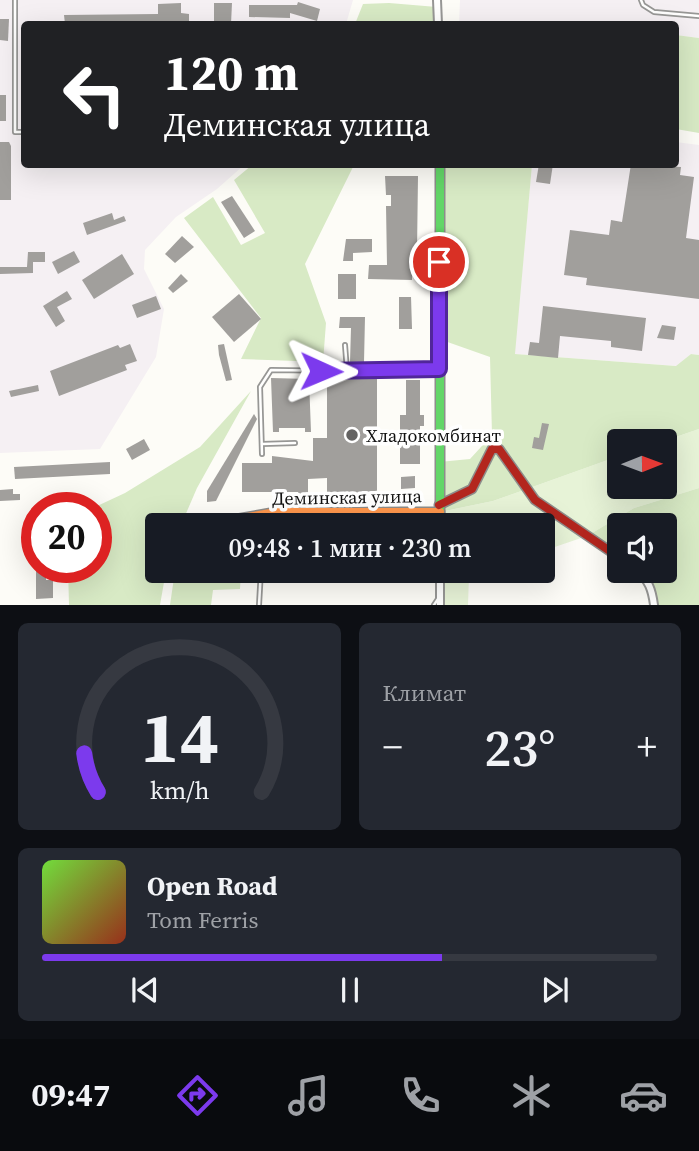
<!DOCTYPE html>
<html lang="ru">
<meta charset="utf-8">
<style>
body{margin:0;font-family:"Source Serif 4",serif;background:#242831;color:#f1f3f6;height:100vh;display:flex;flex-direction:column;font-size:26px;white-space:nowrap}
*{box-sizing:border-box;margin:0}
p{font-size:23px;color:#9ea1a6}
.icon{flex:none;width:38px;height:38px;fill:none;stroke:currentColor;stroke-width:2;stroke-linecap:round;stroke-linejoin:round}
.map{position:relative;height:605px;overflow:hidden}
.sheet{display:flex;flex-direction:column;gap:18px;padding:18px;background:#0d0f14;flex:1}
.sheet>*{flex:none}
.top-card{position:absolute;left:21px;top:21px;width:658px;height:147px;border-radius:7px;box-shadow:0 7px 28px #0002;background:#202124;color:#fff;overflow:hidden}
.needle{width:46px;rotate:89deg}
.tools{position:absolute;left:607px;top:429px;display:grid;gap:14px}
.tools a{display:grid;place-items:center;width:70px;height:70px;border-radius:7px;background:#171b24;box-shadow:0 7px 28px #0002;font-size:35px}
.speed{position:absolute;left:21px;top:492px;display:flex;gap:14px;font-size:35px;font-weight:700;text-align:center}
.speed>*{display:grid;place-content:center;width:91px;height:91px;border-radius:50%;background:#171b24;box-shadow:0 7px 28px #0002;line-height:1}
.speed .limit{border:10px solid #d22;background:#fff;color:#111}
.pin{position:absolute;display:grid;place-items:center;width:60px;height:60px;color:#fff;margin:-30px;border:4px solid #fff;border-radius:50%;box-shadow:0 2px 7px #0007}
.me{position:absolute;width:77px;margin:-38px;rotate:91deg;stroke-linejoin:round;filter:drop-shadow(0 0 5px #0008)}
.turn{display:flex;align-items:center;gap:24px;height:147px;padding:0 28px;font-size:32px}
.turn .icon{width:91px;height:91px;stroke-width:2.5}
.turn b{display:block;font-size:49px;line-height:60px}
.big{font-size:52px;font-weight:600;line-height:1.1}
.sheet .tile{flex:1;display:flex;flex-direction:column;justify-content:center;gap:10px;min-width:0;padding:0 24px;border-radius:10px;background:#242831}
.sheet .dial{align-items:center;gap:0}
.dial svg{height:182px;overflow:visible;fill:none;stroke:#363941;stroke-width:7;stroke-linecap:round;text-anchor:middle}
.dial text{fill:#f1f3f6;stroke:none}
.song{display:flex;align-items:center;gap:21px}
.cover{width:84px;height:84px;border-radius:10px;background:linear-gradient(135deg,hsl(100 70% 55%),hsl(10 70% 35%))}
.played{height:7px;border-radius:4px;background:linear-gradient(90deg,#7c3aed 65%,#363941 65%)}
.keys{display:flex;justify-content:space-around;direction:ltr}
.heat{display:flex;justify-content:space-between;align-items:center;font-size:38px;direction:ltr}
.sheet .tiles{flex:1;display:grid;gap:18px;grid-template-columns:1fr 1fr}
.tile:last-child{grid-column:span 2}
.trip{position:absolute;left:145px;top:513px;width:410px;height:70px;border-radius:7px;background:#171b24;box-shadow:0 7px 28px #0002;font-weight:600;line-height:70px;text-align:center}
.tab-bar{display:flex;height:112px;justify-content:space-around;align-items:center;background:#090b0e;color:#9ea1a6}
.tab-bar .icon{width:49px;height:49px}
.tab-bar .current{color:#7c3aed}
.tab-bar b{font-size:32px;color:#f1f3f6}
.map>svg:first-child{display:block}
.industrial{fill:#f5f0f3}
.green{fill:#e7f3d7}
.forest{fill:#d8eac5}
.building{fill:#a19f9c}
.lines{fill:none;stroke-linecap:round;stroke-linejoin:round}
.lane-casing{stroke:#979795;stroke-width:6}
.street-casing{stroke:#979795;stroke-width:10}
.fast-casing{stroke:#8e8d8b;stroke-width:11}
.slow-casing{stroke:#8e8d8b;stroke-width:11}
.jam-casing{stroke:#8e8d8b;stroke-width:11}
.lane{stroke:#fffffe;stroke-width:2.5}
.street{stroke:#fffffe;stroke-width:6}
.fast{stroke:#63d668;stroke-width:8}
.slow{stroke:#ff974d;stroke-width:8}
.jam{stroke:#b3261e;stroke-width:8}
.route-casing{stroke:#51269a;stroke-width:18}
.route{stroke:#7c3aed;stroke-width:12}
.poi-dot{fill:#646362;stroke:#fff;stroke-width:2.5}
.labels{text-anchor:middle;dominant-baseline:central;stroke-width:7;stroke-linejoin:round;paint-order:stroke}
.poi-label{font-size:18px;fill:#111;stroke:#fff;text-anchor:start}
.street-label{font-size:18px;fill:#111;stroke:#fff}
</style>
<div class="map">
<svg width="699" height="605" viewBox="0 0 699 605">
<rect width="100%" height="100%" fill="#fdfcf7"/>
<g class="industrial">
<path d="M0,0H353L346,24H24V164L244,165L217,189L176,217L145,250L144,269L164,309L156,357L100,449L0,453Z"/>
<path d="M460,0H699V38L676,35V24H459Z"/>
<path d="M676,142L699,145V355L691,354L677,366L514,354L532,165L676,164Z"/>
</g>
<g class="green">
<path d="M699,429V488L634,508L587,536L543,551L542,525H440V512L493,501L619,456L620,486H665L664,441Z"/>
<path d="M440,571H482L469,575L468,605H440Z"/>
</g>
<g class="forest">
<path d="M389,3L437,7L438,24H355L363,4Z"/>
<path d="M676,35L699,38V133L676,129Z"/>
<path d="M252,165H354L305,264L326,323L323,362L241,359L261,318L184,218L213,197L241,245L265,233L234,180Z"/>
<path d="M440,165H532L515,354L676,366L691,354L699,355V429L664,441H620L619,456L493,501L440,512L439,462L470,459L492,435L490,357L439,339Z"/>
<path d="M251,391L197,488L181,525H158V570L166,571L160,605H69L68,567H96L95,507L125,493L200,447Z"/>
<path d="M699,488V605H654L644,577L636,571L665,570V525H620L619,558L587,536L634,508Z"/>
<path d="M175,571H241L240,589L213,590L211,605H170Z"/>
</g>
<g class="building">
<path d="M298,2L320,9L317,21L290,13V18L249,17V5H297Z"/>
<path d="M181,3V13L189,14V24H65L64,15L158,14V4Z"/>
<path d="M214,3H232L231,24H214Z"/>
<path d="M0,19H9L8,41L0,40Z"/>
<rect x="0" y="95" width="6" height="26"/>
<path d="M0,142H9L11,146V200H0Z"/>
<path d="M539,164H553L550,184L536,182Z"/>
<path d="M631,164L681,167L680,175L694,177L686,238L699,240V299L586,285L587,278L564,275L570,230L609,235L611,220L622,222Z"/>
<path d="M385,176H418L417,251H412V280L368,279L369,265H387L386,206H391V195H386Z"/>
<path d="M232,196L255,231L244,238L221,202Z"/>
<path d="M112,213L114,220L124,216L126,221L87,235L83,223Z"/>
<path d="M182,236L194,247L175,263L165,254Z"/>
<path d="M346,239H372V252L353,253V261H343Z"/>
<path d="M74,251L80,262L58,274L52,262Z"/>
<path d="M28,252H45V262H33V273L0,274V267H27Z"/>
<path d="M122,254L134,274L94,299L82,280Z"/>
<path d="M181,274L188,281L173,293L168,288Z"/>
<rect x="338" y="274" width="18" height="25"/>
<path d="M67,291L72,299L57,307L65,321L56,327L43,306Z"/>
<path d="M239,294L261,319L234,342L212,317Z"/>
<path d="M156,296L161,309L137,318L132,305Z"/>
<path d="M399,297H411L412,329H399Z"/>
<path d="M543,306L646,318L642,351L611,347V341L560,336L558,358L528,355L530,342L539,343Z"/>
<path d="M340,317H365L364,362H350L351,328H339Z"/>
<path d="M662,325L676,327L674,340L657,338Z"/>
<path d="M130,344L137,361L125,365L127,370L59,396L50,371L118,345L120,348Z"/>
<path d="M224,344L232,380L226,381L219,355L218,345Z"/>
<path d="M327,375L377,377V493H327V478L308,479V503H298V492H242V463H272V456L313,461V438H327Z"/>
<path d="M271,378L309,379L311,432H305V428H279V432H273Z"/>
<path d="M406,380H420V415H424V426H420V464H400V415H406Z"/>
<path d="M38,385L39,391L11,397L9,391Z"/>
<path d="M254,414L257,419L216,501L207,502V491Z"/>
<path d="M542,423L549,424L543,450L532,448L534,437L539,438Z"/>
<path d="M144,439L150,450L132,460L126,449Z"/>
<path d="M110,462V474L15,479L14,467Z"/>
<path d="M415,476V488L401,489V477Z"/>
<path d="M13,489V494H20V500L0,501V490Z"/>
<path d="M36,570H46V580H53V598L36,599Z"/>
</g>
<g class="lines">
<g class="lane-casing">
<g id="lane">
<path d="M15,0V132H24"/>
<path d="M641,0L643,5L654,12L699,16"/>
<path d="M345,345L347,371L439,369"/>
<path d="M262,444L295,443"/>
<path d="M262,454L260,387L271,370L347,371"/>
<path d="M264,525L265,514"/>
<path d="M259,605L261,570"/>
<path d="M434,605L438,599"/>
</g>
</g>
<g class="street-casing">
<g id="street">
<path d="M437,0L438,24"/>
<path d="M440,570V605"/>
<path d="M636,570C649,580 652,590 654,605"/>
</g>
</g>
<g class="fast-casing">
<path id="fast" d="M440,164V525"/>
</g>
<g class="slow-casing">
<path id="slow" d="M213,523L276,512H440"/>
</g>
<g class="jam-casing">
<path id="jam" d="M439,505L472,489L492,449H499L535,500L620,558"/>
</g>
<use href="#lane" class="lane"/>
<use href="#street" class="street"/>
<use href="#fast" class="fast"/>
<use href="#slow" class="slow"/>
<use href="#jam" class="jam"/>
</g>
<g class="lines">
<g class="route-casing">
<path id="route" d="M321,371L439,369V262"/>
</g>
<use href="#route" class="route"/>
</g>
<circle class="poi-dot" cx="352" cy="435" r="7"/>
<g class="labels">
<g class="poi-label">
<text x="366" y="435">Хладокомбинат</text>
</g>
<g class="street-label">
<text transform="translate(347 497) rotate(-1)">Деминская улица</text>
</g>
</g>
</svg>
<div class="tools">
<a><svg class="needle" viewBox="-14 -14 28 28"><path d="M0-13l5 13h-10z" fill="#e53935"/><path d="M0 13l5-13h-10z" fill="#9ea1a6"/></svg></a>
<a><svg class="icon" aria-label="sound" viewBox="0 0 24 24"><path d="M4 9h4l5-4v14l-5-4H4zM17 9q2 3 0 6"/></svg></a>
</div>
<div class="speed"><div class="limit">20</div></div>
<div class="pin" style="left:439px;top:262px;background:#d93025"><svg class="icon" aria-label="arrive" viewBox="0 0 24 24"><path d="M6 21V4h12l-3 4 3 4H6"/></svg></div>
<svg class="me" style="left:321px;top:371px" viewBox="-20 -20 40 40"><path d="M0-17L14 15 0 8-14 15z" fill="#7c3aed" stroke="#fff" stroke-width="4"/></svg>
<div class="trip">09:48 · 1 мин · 230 m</div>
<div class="top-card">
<div class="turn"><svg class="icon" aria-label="left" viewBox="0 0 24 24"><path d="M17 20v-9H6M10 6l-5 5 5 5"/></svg><div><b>120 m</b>Деминская улица</div></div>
</div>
</div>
<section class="sheet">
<div class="tiles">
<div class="tile dial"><svg viewBox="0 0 100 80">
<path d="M14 69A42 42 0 1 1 86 69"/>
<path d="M14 69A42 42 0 0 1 8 52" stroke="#7c3aed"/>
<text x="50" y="56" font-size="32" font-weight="700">14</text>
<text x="50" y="72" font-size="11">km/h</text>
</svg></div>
<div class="tile"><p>Климат</p>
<div class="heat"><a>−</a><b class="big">23°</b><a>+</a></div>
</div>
<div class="tile">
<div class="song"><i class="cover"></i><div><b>Open Road</b><p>Tom Ferris</p></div></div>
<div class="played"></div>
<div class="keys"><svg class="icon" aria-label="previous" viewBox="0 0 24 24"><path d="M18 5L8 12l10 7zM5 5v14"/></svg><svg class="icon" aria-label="pause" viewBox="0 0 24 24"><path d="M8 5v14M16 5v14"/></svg><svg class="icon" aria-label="next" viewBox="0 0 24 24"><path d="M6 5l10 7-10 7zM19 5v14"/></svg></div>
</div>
</div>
</section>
<nav class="tab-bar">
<b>09:47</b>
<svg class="icon current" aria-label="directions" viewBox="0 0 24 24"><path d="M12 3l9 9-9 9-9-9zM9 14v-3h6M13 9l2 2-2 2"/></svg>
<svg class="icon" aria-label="music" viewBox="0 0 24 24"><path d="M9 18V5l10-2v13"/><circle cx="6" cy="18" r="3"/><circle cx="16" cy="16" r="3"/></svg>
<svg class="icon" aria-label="phone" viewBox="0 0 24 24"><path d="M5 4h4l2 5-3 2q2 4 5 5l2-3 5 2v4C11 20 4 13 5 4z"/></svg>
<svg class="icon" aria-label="climate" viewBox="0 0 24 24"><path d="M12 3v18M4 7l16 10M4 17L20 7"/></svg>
<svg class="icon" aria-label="car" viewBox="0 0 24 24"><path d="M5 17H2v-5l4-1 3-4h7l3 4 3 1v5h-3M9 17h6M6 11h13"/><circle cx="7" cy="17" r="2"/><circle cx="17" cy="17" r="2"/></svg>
</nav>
